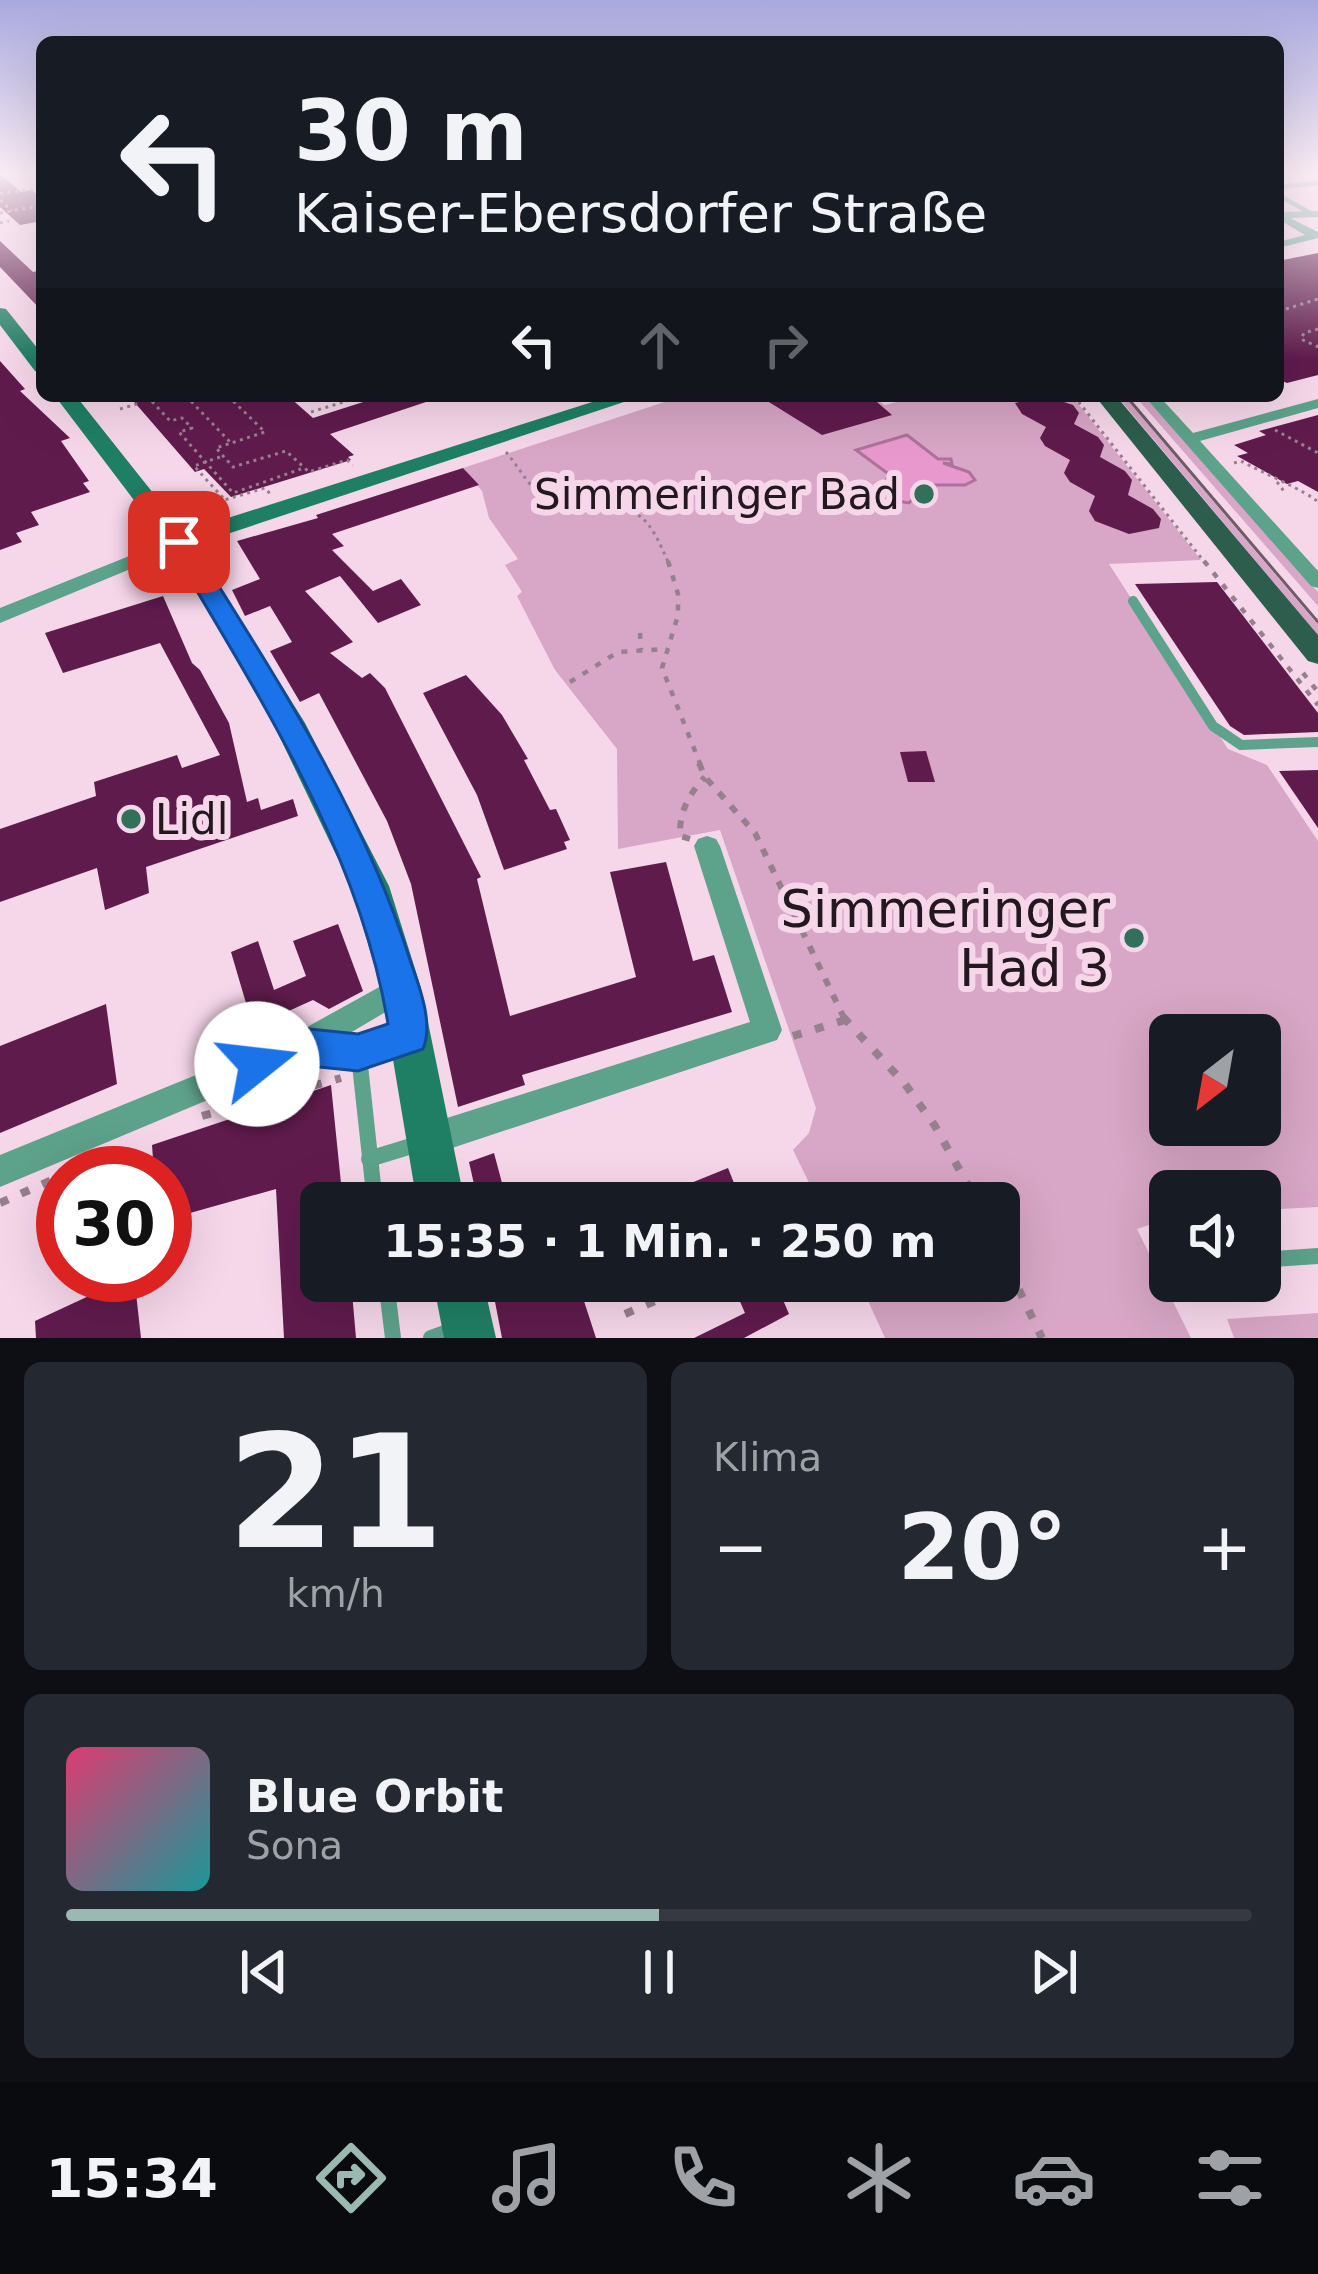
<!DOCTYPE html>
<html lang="de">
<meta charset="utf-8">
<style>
body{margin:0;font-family:"DejaVu Sans",sans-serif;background:#242831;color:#f1f3f6;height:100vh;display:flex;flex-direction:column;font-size:45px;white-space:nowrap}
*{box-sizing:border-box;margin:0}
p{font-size:39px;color:#9ea1a6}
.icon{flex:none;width:66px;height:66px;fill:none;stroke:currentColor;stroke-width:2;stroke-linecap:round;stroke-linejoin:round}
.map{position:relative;height:1338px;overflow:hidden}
.details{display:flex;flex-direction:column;gap:24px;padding:24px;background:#0d0f14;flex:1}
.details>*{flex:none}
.top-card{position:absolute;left:36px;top:36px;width:1248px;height:366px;border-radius:18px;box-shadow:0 12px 48px #0002;background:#171b24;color:#f1f3f6;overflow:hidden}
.needle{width:78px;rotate:211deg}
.controls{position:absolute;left:1149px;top:1014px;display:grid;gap:24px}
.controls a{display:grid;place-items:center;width:132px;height:132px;border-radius:18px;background:#171b24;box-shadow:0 12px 48px #0002;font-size:60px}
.speed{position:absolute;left:36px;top:1146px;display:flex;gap:24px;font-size:60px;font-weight:700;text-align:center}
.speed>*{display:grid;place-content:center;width:156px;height:156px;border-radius:50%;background:#171b24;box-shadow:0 12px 48px #0002;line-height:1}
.speed .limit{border:18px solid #d22;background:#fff;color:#111}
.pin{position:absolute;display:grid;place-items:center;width:102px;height:102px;color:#fff;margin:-51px;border-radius:24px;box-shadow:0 6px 18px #0006}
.me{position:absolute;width:132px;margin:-66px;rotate:74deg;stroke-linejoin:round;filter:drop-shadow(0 0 9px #0008)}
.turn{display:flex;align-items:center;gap:42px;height:252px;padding:0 60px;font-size:54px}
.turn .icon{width:156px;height:156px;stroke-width:2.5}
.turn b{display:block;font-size:84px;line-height:102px}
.lanes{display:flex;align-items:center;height:114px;padding:0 60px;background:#0003;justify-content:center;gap:60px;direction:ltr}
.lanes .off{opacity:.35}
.big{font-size:90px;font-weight:600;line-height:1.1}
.details .tile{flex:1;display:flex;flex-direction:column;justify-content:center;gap:18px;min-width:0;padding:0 42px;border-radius:18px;background:#242831}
.details .dial{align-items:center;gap:0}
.dial b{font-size:156px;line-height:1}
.song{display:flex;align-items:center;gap:36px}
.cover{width:144px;height:144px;border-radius:18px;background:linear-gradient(135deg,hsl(340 70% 55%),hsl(180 70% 35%))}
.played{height:12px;border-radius:6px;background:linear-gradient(90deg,#9bb8b1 50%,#363941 50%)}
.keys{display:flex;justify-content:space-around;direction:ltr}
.heat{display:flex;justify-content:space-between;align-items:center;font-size:66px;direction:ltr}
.details .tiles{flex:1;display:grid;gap:24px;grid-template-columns:1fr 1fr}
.tile:last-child{grid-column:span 2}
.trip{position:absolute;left:300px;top:1182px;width:720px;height:120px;border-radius:18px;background:#171b24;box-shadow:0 12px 48px #0002;font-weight:600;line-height:120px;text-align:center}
.menu{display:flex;height:192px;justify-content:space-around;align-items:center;background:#090b0e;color:#9ea1a6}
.menu .icon{width:84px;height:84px}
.menu .selected{color:#9bb8b1}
.menu b{font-size:54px;color:#f1f3f6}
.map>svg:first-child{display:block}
.green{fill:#d8a6c6;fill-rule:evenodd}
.water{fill:#e898cd;stroke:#ad7299;stroke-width:3}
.building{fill:#601b4d}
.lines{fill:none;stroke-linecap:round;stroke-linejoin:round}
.path-far3{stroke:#96808e;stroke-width:3;stroke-dasharray:3 4.5;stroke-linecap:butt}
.path-far2{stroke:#96808e;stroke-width:4.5;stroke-dasharray:6 9;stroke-linecap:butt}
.path-far1{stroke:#96808e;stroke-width:6;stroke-dasharray:8 10;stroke-linecap:butt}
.path{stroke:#96808e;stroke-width:8;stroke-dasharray:9 14;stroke-linecap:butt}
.service-far2{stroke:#5da28b;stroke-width:4.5}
.service-far1{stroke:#5da28b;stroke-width:10}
.service{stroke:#5da28b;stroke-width:16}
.minor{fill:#5da28b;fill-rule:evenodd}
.tertiary{fill:#5da28b;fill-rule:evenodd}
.secondary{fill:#1f7f64;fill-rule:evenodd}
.primary{fill:#2c5d4d;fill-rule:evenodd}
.tram{stroke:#6e5c67;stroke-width:3}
.route{fill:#1a73e8;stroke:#114b97;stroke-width:3}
.poi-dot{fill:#32705c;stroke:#f6d7ea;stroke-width:4.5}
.labels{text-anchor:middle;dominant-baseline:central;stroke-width:12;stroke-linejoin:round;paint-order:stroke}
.poi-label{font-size:42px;fill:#23181f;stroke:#f6d7ea;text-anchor:end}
.near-poi-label{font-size:51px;fill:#23181f;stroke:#f6d7ea;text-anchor:end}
</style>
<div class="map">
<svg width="1318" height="1338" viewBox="0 0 1318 1338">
<rect width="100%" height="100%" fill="#f6d7ea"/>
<g class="green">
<path d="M683,396H870L885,405L919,396H1072L1201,560L1109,564L1228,749L1267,765L1318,841V1207L1260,1210V1191H1170V1218L1137,1229L1191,1338H885L859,1281H999V1203H819L793,1150L809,1133L816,1108L720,830L618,849L617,749L555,670L517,596L522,592L505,565L518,559L489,518L482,491L463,468ZM1170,1035H1260V1125H1170Z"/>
<path d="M1117,396H1124L1318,625V635Z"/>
<path d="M1135,396H1144L1318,592V606Z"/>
<path d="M1318,1313V1338H1234L1227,1319Z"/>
</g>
<path class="water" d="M907,435L938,459H951L952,464L943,463L969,472L975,480L965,485H925L909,503L884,499L879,489L890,475L856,450Z"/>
<g class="building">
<path d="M0,174L21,192L32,190L42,199V221L20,225L0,207Z"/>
<path d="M0,241L33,272L42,270V311L0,267Z"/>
<path d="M1318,253V375L1287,383L1278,379V261Z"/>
<path d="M0,361L25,389L20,391L70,438L61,441L89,481L83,483L90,492L31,512L39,525L16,533L22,542L0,550Z"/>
<path d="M129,396H288L313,418L382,396L435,399L330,434L354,455L348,457L351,460L231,497L204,469L195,472Z"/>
<path d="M759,396H870L892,415L822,435Z"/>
<path d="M1046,396L1073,405L1079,413L1074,424L1098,437L1104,445L1100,457L1125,471L1132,480L1128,495L1153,509L1161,519L1159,528L1129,534L1095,521L1089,511L1095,496L1070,482L1064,473L1070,460L1045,446L1040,438L1046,427L1022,414L1015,403Z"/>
<path d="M1318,415V492L1298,481L1287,484L1237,456L1248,453L1234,445L1266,435L1259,431Z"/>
<path d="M463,468L479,485L332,534L344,546L332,550L373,591L401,579L421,605L378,623L340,576L305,591L353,642L330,653L362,678L370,673L385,688L481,877L477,879L510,1016L636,977L610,872L666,862L693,961L714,955L732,1012L522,1075L525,1085L458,1107L411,884L387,821L319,693L300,702L270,651L292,642L270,606L245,616L232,590L260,579L237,541L318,518L316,515Z"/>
<path d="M1217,582L1318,713V732L1244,735L1230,726L1135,584Z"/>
<path d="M163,596L192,663L200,670L229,723L247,802L258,798L261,810L293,799L298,816L146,867L149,893L105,910L97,868L0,902V829L96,796L94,782L177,755L182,768L220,755L160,643L63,673L45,633Z"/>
<path d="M466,675L502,715L528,759L524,760L550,810L556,809L570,840L564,842L567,849L504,870L477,795L423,693Z"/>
<path d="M926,751L935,782H908L900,752Z"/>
<path d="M1318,770V828L1279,771Z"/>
<path d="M338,924L363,991L329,1009L313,1000L253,1027L231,952L258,941L274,990L306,976L293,941Z"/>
<path d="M106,1004L117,1084L0,1133V1046Z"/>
<path d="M331,1085L343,1203H321V1281H351L356,1338H284L276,1189L165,1220V1173H154L152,1145Z"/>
<path d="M494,1153L502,1183L476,1193L469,1162Z"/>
<path d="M728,1168L742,1203H699L691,1183Z"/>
<path d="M134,1275L141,1338H36L35,1321Z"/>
<path d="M491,1281H612L582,1295L596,1338H502Z"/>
<path d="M731,1281H775L789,1314L744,1338H694L745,1313Z"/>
</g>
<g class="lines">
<g class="path-far3">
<path d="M0,193L42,189"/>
<path d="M0,200L12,211"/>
<path d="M0,213L39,206"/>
<path d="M0,223L9,221"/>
<path d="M1286,309L1318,299"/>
<path d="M1318,329L1304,333L1301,339L1318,347"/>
<path d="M147,396L170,421L182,418L192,428L179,432L233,493L301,469"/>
<path d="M169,396H174"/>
<path d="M186,396L231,443"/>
<path d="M228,396L265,432L216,448L233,467L286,451L309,472L347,460L353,465"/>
<path d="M1074,396L1206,564"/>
<path d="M120,409L140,403L134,396"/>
<path d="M311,412L363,396"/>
<path d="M1275,430L1318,453"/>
<path d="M506,452C518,466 533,493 549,502C560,507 575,506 587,506C641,505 648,516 669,564"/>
<path d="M220,457L194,466L224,499"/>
<path d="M1234,463L1241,461C1259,471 1308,492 1318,502"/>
<path d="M1277,482L1286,494"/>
<path d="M204,506L265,488L272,496"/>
</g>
<g class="path-far2">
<path d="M668,561L678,594V615L662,668L701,766"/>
<path d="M1204,561L1318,705"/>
<path d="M640,633L641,650"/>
<path d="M1303,673L1318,692"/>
<path d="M570,682L618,652L667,649"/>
</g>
<g class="path-far1">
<path d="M699,763L705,777L755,833L845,1020"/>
<path d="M690,839L680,836C679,812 689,794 705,777"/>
</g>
<g class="path">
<path d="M843,1017L905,1084L935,1126L978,1203"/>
<path d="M793,1036L845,1020"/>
<path d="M202,1116L341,1078"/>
<path d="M0,1203L63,1175"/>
<path d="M999,1248L1042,1338"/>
<path d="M625,1314L662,1298L674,1281"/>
</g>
<g class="service-far2">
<path d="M1278,187L1318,183"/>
<path d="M1278,195L1312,214"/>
</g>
<path class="service-far1" d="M1133,601L1213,726L1241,745L1318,742"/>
<g class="service">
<path d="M359,1056L375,1203"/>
<path d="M369,1159L418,1144"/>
<path d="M1260,1260L1318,1256"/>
<path d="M386,1281L393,1338"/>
<path d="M431,1338L456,1329"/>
</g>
<g class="minor">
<path d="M1318,211V217L1290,218L1318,232V238L1278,248V242L1305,235L1278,219V212Z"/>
<path d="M1144,396H1159L1193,433L1318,399V408L1200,441L1318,571V588L1311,586Z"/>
<path d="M707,836L716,839L720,846L782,1030L777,1040L428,1156L417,1151L412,1140L417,1129L428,1124L750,1022L694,846L698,839Z"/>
<path d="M401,975L411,979L415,988L411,997L345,1036C371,1039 397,1017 420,1026L425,1036L420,1046L359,1066L301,1061L0,1187V1155L289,1037Z"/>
</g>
<path class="tertiary" d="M179,536L186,538L189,542L186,546L0,623V608Z"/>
<g class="secondary">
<path d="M0,308L6,309L42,354V373L35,371L0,325Z"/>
<path d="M55,396H76L184,532L611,396H642L194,545L305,723L389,886L421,988L465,1203H417L381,988L351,886L273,723L200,597L168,545Z"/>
<path d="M433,1281H483L496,1338H444Z"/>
</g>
<path class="primary" d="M1095,396H1116L1318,635V664L1308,661Z"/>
<path class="tram" d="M1126,396L1318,622"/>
</g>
<linearGradient id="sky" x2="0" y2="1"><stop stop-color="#a8a9dd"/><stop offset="0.48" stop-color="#fbedf6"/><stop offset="1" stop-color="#fbedf6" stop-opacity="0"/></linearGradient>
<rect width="1318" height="360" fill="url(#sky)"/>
<path class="route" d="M179,535L191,542C275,676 362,808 410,960C419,986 434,1023 423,1049L358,1071L300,1065L257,1083L243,1078L237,1064L243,1051L300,1028L358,1034L388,1024C359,848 257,694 168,542Z"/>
<g class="poi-dot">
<circle cx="924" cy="494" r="12"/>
<circle cx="131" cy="819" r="12"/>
<circle cx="1134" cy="938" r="12"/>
</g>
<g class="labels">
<g class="poi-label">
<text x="900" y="494">Simmeringer Bad</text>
<text x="155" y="819" text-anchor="start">Lidl</text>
</g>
<g class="near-poi-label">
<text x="1110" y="909">Simmeringer<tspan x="1110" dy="59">Had 3</tspan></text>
</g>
</g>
</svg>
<div class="controls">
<a><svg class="needle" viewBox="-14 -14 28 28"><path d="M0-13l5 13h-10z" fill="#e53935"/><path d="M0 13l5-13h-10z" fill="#9ea1a6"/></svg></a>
<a><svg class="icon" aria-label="sound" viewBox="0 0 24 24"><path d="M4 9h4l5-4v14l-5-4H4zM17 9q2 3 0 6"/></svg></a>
</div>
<div class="speed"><div class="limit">30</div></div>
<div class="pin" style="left:179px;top:542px;background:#d93025"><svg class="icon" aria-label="arrive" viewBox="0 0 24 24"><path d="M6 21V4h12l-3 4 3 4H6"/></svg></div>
<svg class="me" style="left:257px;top:1064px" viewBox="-20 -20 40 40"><circle r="19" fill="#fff"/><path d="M0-13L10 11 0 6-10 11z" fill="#1a73e8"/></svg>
<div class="trip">15:35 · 1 Min. · 250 m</div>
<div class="top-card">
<div class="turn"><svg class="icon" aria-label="left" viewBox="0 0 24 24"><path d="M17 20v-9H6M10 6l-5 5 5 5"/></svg><div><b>30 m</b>Kaiser-Ebersdorfer Straße</div></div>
<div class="lanes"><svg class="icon" aria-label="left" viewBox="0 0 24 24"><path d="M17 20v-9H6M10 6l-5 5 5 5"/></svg><svg class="icon off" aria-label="ahead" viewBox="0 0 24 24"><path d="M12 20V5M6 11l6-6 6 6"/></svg><svg class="icon off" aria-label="right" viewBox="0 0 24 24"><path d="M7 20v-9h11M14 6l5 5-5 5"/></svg></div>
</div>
</div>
<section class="details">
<div class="tiles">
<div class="tile dial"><b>21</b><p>km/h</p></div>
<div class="tile"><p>Klima</p>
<div class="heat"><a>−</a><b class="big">20°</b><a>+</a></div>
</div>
<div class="tile">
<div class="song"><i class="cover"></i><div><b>Blue Orbit</b><p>Sona</p></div></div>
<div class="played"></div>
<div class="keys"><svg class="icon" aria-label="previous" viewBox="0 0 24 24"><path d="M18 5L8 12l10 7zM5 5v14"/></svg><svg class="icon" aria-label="pause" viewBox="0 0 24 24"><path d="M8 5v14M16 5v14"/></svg><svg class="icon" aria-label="next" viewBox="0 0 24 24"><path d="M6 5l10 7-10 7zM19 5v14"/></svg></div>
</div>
</div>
</section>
<nav class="menu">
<b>15:34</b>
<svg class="icon selected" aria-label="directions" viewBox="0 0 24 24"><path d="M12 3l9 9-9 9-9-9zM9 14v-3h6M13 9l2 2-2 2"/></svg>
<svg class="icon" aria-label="music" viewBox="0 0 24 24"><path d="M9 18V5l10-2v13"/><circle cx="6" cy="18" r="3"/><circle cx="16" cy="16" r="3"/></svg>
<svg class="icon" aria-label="phone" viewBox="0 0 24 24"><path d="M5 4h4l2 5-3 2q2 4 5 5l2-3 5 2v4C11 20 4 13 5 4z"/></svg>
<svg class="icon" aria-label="climate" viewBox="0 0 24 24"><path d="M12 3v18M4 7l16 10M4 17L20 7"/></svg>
<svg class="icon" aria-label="car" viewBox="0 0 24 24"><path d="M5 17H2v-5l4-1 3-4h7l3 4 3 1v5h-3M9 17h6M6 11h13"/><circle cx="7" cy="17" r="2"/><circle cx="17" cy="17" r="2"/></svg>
<svg class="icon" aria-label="filters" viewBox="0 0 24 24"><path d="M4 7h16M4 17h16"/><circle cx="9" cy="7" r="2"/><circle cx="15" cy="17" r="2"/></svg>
</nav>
